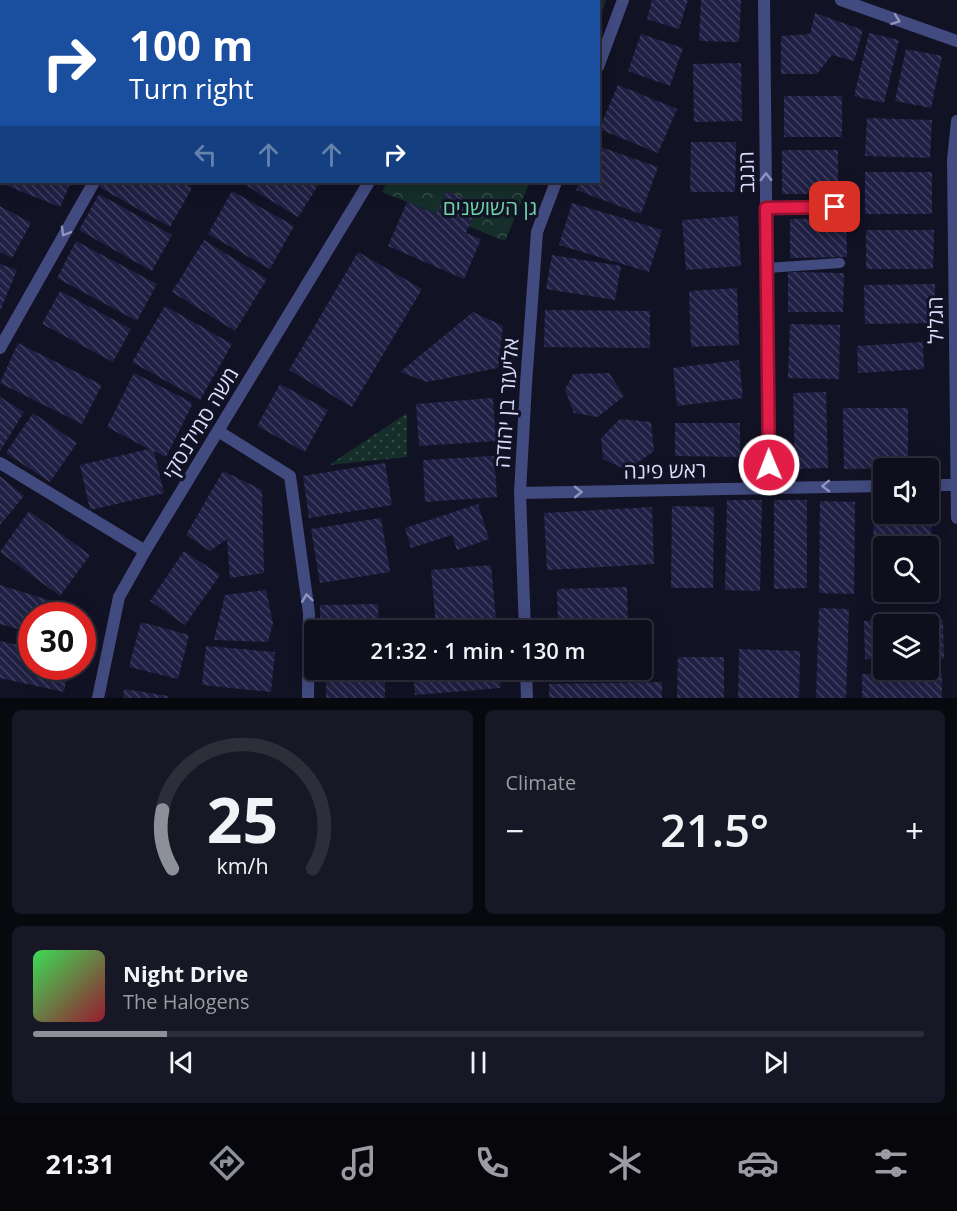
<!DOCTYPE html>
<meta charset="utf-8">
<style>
body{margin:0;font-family:"Open Sans","Noto Sans Hebrew",sans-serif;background:#171725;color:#f1f3f6;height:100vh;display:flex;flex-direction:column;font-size:22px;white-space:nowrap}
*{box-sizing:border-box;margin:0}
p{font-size:20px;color:#9b9ca3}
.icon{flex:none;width:33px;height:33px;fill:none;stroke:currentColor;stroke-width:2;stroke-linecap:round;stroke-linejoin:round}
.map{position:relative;height:698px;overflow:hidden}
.sheet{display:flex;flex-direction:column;gap:12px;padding:12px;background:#08080f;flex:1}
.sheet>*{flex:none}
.guide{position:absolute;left:0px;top:0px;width:600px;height:183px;box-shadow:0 3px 15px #0003,0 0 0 2px #2e2e3b;background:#1a4fa0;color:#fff;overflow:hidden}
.buttons{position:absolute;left:873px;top:458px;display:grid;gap:12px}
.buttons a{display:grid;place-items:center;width:66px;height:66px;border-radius:6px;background:#0e0e1c;box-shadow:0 3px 15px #0003,0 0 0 2px #2e2e3b;font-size:30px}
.speed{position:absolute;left:18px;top:602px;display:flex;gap:12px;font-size:30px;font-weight:700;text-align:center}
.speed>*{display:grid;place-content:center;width:78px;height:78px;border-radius:50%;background:#0e0e1c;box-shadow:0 3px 15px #0003,0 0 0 2px #2e2e3b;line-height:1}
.speed .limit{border:9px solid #d22;background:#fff;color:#111}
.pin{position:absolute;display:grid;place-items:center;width:51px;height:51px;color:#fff;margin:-26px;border-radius:12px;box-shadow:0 3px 9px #0006}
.me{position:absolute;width:66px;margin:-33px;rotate:359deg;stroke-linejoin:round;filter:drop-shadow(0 0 4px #0008)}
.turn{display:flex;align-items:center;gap:21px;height:126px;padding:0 30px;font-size:27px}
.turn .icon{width:78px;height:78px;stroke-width:2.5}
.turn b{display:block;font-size:42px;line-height:51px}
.lanes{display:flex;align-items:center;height:57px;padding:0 30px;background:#0003;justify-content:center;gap:30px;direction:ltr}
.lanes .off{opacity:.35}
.big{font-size:45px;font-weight:600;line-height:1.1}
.sheet .tile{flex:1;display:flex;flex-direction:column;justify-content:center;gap:9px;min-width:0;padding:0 21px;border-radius:9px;background:#171725}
.sheet .dial{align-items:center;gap:0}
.dial svg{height:156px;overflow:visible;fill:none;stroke:#2e2e3b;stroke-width:7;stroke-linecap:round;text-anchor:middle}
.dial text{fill:#f1f3f6;stroke:none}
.song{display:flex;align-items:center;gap:18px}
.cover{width:72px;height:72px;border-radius:9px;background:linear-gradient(135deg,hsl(130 70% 55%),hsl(350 70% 35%))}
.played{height:6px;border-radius:3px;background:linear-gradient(90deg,#8c9099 15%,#2e2e3b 15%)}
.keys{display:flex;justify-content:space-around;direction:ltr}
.heat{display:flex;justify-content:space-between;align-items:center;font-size:33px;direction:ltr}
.sheet .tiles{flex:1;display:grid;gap:12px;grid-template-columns:1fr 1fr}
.tile:last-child{grid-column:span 2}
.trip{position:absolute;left:304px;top:620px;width:348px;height:60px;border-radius:6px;background:#0e0e1c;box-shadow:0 3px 15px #0003,0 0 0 2px #2e2e3b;font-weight:600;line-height:60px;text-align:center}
.tab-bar{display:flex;height:96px;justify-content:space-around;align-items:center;background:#06060b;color:#9b9ca3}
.tab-bar .icon{width:42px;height:42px}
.tab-bar .selected{color:#8c9099}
.tab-bar b{font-size:27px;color:#f1f3f6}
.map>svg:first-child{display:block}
.park{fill:url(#park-crowns)}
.garden{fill:url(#garden-dots)}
.building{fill:url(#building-back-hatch)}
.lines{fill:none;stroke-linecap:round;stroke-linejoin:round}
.service{stroke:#424b7f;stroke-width:10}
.minor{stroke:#424b7f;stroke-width:12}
.tertiary{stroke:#424b7f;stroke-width:12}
.oneway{stroke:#8e94bd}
.route-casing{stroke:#92132f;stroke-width:15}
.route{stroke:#e11d48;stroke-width:10}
.labels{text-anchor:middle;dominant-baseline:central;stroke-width:6;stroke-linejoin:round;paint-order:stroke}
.street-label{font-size:21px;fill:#d9dcfb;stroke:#121225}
.park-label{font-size:21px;fill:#6dd4a7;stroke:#121225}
</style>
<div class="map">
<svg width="957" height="698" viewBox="0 0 957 698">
<defs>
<pattern id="park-crowns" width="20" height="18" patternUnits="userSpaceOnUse" patternTransform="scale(1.5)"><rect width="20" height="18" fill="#152e29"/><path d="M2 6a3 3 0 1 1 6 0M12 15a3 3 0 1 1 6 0" fill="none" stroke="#364c49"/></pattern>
<pattern id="garden-dots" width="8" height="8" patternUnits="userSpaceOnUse" patternTransform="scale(1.5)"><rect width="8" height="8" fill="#152e29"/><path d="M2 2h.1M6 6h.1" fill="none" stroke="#364c49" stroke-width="1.8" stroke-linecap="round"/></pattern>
<pattern id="building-back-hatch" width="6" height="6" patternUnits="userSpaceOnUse" patternTransform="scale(1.5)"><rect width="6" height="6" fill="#202044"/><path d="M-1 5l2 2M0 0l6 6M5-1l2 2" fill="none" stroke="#404060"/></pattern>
</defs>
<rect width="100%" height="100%" fill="#121225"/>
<g class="park">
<path d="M465,0H606L599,18L598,2L465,1Z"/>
<path d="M387,182H530L505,241L382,192Z"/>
</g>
<path class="garden" d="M407,413V457L329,465Z"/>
<g class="building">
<path d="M652,0H688L679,29L647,19Z"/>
<path d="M701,0H741L739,42L699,41Z"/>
<path d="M815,13L863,30L854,61L832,55L817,74H781V36L810,34Z"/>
<path d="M869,33L899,40L884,103L854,96Z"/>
<path d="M641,34L683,48L670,86L628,71Z"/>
<path d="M906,49L942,56L931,108L895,101Z"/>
<path d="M741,63L742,121L694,122L693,64Z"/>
<path d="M618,85L677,109L658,153L599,129Z"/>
<rect x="784" y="96" width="58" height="41"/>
<path d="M867,118L932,120L930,158L865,156Z"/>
<path d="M691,142H736L735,192H690Z"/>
<path d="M598,146L658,167L641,214L576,190L579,182H598Z"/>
<rect x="782" y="150" width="56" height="44"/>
<rect x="865" y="172" width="67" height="42"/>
<path d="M4,182H71L60,207L3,184Z"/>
<path d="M102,182H181L192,188L170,227L99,187Z"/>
<path d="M249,182H320L298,217L247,186Z"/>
<path d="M232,191L294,226L270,269L208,234Z"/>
<path d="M447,191L478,204L466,233L481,239L464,279L388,246L407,202L436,214Z"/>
<path d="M99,194L172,235L152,271L79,230Z"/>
<path d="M572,203L662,230L649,272L559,245Z"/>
<path d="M0,206L31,223L12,258L0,252Z"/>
<path d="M738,216L741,266L686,270L682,220Z"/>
<path d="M846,218L847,257L790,258V219Z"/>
<path d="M866,230H934L933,269H866Z"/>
<path d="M204,240L267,279L235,331L172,292Z"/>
<path d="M76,241L157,284L137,321L57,278Z"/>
<path d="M358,252L422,289L352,407L289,370Z"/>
<path d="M552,255L621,266L615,300L546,289Z"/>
<path d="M0,264L17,270L0,311Z"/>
<path d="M788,272L844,273L843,312H788Z"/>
<path d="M935,284V323L865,324L864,285Z"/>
<path d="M737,288L739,345L691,347L689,291Z"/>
<path d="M60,291L131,329L113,362L42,324Z"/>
<path d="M165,306L232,344L200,400L132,362Z"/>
<path d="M545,310L650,311V348L544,347Z"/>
<path d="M473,312L503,326L498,368L427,382L400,372Z"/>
<path d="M790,324L840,325L839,379L788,378Z"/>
<path d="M923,342L924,369L858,373L857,346Z"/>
<path d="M18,343L102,385L82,424L0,383Z"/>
<path d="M739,360L743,398L677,406L673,368Z"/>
<path d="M134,373L193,403L166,457L154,451L164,493L90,510L80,465L149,449L107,427Z"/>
<path d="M609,373L624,396L598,417L574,413L565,390L573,374Z"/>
<path d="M280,384L328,410L305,452L257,426Z"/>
<path d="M826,392L828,468L795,469L793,393Z"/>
<path d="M0,397L24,412L0,451Z"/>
<path d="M493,398L496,441L419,446L416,404Z"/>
<path d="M843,408H908V468L844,469Z"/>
<path d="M33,413L77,443L50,482L6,453Z"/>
<path d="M620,419L651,422L654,451L627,470L603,459L601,438Z"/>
<path d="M675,423H740V457L675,456Z"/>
<path d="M494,456L497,497L425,502L423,460Z"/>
<path d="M385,463L392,505L309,518L303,476Z"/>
<path d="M223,471L262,490L264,573L230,578L227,539L210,551L186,535Z"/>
<path d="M0,476L24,496L0,525Z"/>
<path d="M727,500H762L760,591L725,590Z"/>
<path d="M774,500H807V588L774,589Z"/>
<path d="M820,501L855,502L854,594L819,593Z"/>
<path d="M478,504L489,539L457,550L452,535L411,548L405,528Z"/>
<path d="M874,504H884V513H928V505H932L931,549H928V546L873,548Z"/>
<path d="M672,506L714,507L713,588H671Z"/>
<path d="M652,507L654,564L547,570L544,513Z"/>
<path d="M29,511L90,555L60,596L0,552Z"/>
<path d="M381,518L390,572L320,583L311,529Z"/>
<path d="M184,551L220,575L185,625L150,601Z"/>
<path d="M880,560H884V591H928V562H940L939,603L879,601Z"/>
<path d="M491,565L496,619L436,625L431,570Z"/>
<path d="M0,585L65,605L62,615H32V633L0,624Z"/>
<path d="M627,587L628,630H558L557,589Z"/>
<path d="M266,590L273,623L268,642L214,640L225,595Z"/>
<path d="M378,604L379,630H320V605Z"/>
<path d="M819,608L849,609L846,698H816Z"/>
<path d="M943,620L944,659H928V624H884V659H865L864,621Z"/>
<path d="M141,622L189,635L178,679L129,667Z"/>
<path d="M0,641L32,648V666H69L64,692L0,678Z"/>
<path d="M206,646L275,652L271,692L202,685Z"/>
<path d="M739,649L800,651L799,698H738Z"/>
<path d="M678,657H724V698H677Z"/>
<path d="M413,669H499L501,688L415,695Z"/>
<path d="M942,673V698H862V674Z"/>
<rect x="326" y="674" width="59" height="24"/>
<path d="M662,682V698H549V684Z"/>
<path d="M124,689L168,696V698H123Z"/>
</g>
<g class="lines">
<g class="service">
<path d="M766,208L835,207"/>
<path d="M767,268L840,263"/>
</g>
<g class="minor">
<path d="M764,0L769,487"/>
<path d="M149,2L150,0"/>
<path d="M182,2L183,0"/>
<path d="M448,2L449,0"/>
<path d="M0,59L2,60"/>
<path d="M598,67L623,0"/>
<path d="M957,121L953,160L957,518"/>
<path d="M0,348L94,182"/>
<path d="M218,431L290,476L309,613L308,698"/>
<path d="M0,463L145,551"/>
<path d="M928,485H956"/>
<path d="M520,493L884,486"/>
<path d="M525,630L520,493L526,384L537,232L556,182"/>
<path d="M526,669L527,698"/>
<path d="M98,698L119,597L145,551L369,182"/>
</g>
<path class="tertiary" d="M841,0L957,41"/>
</g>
<defs><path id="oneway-chevron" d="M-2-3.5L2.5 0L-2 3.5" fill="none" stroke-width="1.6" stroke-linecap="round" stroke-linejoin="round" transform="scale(1.5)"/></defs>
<g class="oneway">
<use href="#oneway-chevron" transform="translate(896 20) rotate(20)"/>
<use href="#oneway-chevron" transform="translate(766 177) rotate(-91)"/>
<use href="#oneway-chevron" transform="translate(65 232) rotate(120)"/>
<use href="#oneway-chevron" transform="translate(826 486) rotate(179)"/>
<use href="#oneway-chevron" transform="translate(578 492) rotate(-1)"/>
<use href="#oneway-chevron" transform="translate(307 598) rotate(-98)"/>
</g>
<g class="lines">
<g class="route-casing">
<path id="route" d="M769,465L766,208L835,207"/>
</g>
<use href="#route" class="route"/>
</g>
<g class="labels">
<g class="street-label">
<text transform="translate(746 172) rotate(-91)">הנגב</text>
<text transform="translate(935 320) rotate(-91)">הגליל</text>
<text transform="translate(506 403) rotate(-86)">אליעזר בן יהודה</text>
<text transform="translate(200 423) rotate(-59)">משה סמילנסקי</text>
<text transform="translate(665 470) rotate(-1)">ראש פינה</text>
</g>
<g class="park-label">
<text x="490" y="207">גן השושנים</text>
</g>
</g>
</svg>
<div class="buttons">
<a><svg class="icon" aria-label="sound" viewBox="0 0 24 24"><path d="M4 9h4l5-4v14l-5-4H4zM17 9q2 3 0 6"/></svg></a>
<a><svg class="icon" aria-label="search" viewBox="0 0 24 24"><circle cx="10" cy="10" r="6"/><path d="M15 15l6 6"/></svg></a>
<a><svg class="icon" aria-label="layers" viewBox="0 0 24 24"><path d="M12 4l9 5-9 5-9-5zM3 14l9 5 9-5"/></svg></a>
</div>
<div class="speed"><div class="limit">30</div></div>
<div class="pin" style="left:835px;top:207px;background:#d93025"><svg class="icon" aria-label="arrive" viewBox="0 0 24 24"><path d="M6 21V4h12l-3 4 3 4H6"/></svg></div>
<svg class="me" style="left:769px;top:465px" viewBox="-20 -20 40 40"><circle r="17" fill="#e11d48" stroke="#fff" stroke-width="3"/><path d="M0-11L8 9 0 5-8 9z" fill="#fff"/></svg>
<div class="trip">21:32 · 1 min · 130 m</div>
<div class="guide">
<div class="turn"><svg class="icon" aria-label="right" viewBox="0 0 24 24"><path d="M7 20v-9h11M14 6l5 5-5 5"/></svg><div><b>100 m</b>Turn right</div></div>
<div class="lanes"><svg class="icon off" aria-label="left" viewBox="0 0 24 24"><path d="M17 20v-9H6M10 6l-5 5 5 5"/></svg><svg class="icon off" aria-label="ahead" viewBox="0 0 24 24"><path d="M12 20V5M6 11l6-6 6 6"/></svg><svg class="icon off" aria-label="ahead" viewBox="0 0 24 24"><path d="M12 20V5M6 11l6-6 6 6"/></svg><svg class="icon" aria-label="right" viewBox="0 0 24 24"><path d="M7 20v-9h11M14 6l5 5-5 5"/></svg></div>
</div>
</div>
<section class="sheet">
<div class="tiles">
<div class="tile dial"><svg viewBox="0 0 100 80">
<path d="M14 69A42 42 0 1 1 86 69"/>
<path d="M14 69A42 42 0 0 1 9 39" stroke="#8c9099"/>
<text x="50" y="56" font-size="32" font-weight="700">25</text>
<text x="50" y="72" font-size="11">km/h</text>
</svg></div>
<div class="tile"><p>Climate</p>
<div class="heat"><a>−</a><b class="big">21.5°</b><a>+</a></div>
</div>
<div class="tile">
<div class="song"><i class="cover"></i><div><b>Night Drive</b><p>The Halogens</p></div></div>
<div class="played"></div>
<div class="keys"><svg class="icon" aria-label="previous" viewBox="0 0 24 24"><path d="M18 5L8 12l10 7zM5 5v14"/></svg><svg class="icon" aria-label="pause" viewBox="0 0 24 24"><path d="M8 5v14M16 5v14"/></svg><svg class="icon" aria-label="next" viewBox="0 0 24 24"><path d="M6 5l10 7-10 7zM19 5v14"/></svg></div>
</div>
</div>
</section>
<nav class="tab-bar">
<b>21:31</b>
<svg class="icon selected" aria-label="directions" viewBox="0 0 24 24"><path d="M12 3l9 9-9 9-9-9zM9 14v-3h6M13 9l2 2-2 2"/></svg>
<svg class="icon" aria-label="music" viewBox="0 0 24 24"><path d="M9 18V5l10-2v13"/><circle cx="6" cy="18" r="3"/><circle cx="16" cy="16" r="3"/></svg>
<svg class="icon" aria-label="phone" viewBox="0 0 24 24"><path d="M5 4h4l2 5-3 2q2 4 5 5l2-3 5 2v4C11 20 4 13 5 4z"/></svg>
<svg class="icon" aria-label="climate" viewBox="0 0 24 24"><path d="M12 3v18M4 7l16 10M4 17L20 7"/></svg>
<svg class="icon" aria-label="car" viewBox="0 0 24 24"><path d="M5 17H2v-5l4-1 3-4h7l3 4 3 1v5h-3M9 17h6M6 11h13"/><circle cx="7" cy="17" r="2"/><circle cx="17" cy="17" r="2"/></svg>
<svg class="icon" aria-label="filters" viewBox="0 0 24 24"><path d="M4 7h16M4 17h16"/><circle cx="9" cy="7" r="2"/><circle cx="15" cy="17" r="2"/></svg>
</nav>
